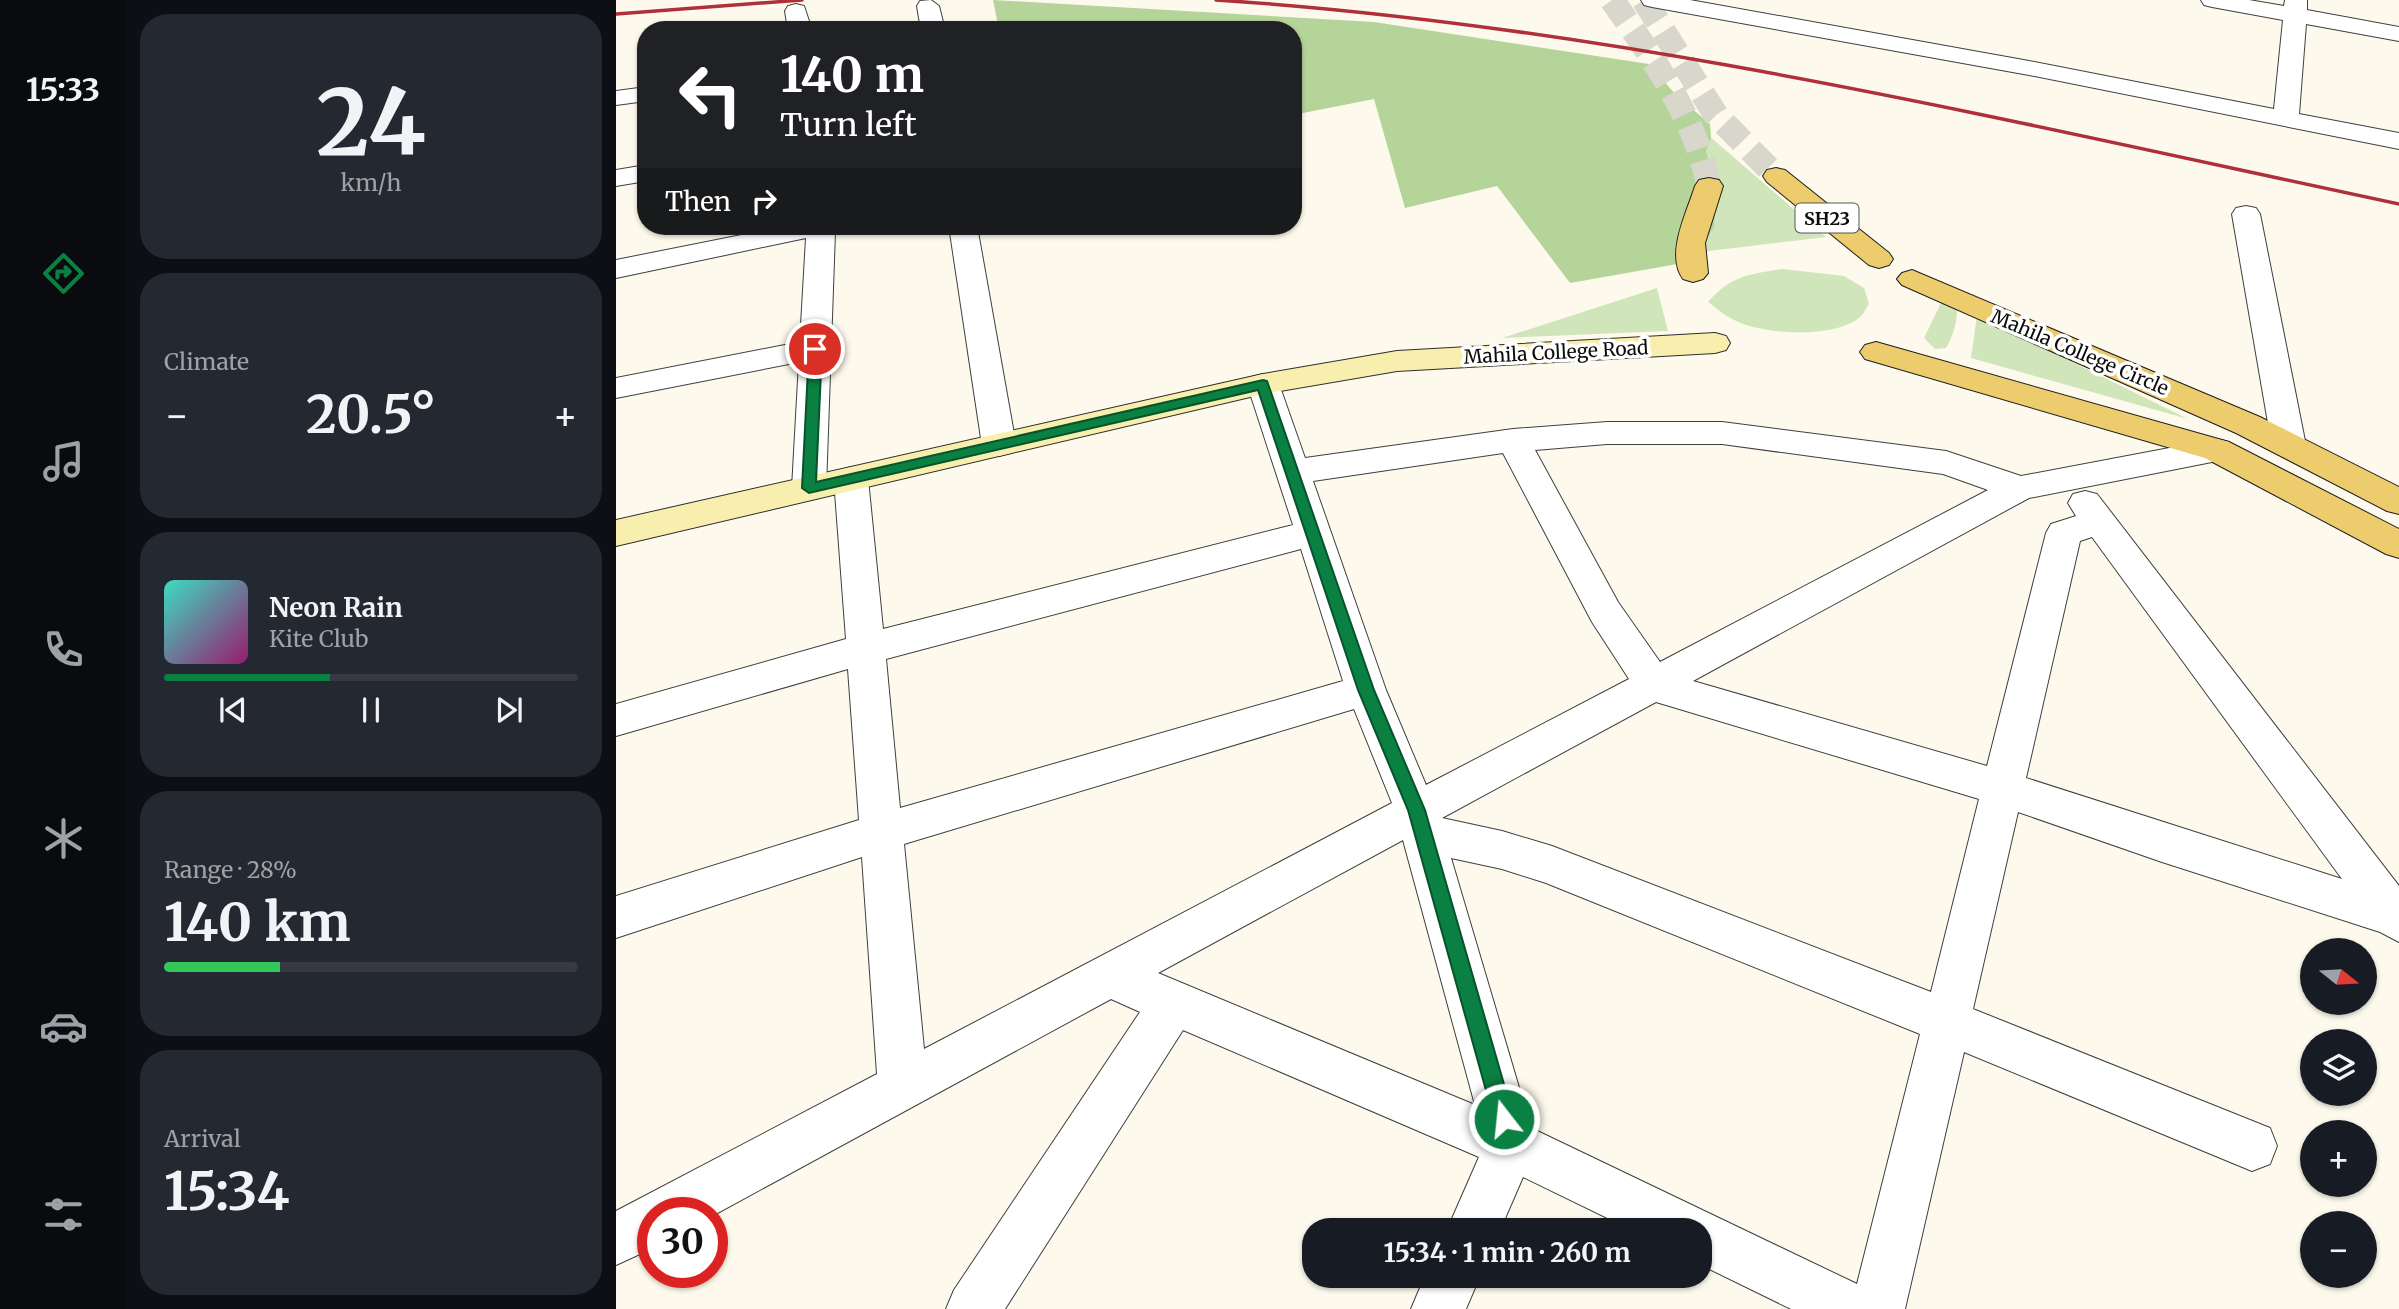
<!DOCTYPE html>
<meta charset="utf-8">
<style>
body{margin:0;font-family:Merriweather,serif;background:#242831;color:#f1f3f6;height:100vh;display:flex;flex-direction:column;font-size:26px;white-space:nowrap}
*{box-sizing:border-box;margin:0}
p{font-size:23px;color:#9ea1a6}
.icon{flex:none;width:38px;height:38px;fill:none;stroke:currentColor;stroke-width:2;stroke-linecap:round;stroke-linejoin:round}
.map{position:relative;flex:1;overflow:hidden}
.panel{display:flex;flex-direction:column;gap:14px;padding:14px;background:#0d0f14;width:490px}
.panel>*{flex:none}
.hud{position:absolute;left:21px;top:21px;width:665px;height:214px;border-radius:28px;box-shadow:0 2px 5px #0004;background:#202124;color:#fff;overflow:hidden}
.needle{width:46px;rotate:108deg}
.tools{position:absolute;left:1684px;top:938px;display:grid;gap:14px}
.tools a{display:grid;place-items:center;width:77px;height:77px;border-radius:50%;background:#171b24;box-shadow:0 2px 5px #0004;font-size:35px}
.speed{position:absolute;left:21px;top:1197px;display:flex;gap:14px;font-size:35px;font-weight:700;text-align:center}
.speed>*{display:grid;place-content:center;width:91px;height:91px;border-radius:50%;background:#171b24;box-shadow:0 2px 5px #0004;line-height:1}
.speed .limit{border:10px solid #d22;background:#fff;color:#111}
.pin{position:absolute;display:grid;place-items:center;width:60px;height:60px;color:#fff;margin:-30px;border:4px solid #fff;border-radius:50%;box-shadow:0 2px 7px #0007}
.me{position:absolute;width:77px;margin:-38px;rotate:344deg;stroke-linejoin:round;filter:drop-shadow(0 0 5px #0008)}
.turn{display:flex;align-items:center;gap:24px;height:147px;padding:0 28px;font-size:32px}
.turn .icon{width:91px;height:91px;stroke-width:2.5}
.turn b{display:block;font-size:49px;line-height:60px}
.then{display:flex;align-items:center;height:66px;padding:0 28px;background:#0003;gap:14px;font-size:26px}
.big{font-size:52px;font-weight:700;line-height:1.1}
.panel .tile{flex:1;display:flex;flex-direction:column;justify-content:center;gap:10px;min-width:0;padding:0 24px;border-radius:28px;background:#242831}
.panel .dial{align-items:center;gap:0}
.dial b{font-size:91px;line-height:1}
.song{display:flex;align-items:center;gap:21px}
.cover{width:84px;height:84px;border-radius:10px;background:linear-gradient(135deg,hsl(170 70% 55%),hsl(320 70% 35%))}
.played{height:7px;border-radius:4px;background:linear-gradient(90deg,#0b8043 40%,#363941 40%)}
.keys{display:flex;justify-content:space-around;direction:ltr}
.heat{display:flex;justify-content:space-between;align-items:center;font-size:38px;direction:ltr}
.charge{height:10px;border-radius:5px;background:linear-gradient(90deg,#34c759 28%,#363941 0)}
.trip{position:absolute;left:686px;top:1218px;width:410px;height:70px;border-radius:28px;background:#171b24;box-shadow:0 2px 5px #0004;font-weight:700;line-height:70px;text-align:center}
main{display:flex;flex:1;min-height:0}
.dock{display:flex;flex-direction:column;width:126px;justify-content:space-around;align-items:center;background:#090b0e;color:#9ea1a6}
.dock .icon{width:49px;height:49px}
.dock .active{color:#0b8043}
.dock b{font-size:32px;color:#f1f3f6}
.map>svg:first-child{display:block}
.green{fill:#d1e5ba}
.forest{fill:#b5d49a}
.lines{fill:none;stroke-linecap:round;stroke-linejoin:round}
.primary-tunnel{stroke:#d9d6cb;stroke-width:25;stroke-dasharray:25 12;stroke-linecap:butt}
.street-casing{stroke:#3f3f3f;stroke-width:2}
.secondary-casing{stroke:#2e2e2e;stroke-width:2}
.primary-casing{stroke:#1d1d1d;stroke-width:2}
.street{fill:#fff;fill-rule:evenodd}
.secondary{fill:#f8eead;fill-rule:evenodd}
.primary{fill:#edcc6e;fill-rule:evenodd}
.rail{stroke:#b03039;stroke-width:3.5}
.route{fill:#0b8043;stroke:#07532c;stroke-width:2}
.labels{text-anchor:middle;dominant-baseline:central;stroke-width:7;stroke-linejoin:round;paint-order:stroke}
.shield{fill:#fff;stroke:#555;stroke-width:2}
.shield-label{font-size:18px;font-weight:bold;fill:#0c0c0c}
.street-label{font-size:19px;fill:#0c0c0c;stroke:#fff}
</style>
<main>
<nav class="dock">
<b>15:33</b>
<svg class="icon active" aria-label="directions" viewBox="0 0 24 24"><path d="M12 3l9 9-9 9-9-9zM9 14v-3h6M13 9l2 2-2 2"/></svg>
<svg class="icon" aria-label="music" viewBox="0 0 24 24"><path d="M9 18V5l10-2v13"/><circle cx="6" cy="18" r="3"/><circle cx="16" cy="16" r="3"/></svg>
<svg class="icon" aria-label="phone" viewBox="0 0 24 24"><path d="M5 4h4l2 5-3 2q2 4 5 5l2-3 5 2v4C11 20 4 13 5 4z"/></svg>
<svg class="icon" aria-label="climate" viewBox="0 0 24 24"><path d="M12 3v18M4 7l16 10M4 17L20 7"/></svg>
<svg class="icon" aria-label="car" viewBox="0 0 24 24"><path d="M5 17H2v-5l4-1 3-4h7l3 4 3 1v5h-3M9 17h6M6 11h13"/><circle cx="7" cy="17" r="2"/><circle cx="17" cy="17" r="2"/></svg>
<svg class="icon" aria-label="filters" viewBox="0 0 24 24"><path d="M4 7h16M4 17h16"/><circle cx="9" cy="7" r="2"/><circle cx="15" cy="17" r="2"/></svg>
</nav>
<section class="panel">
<div class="tile dial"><b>24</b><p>km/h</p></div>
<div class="tile"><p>Climate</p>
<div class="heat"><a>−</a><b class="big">20.5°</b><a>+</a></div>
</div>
<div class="tile">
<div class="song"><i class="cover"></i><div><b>Neon Rain</b><p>Kite Club</p></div></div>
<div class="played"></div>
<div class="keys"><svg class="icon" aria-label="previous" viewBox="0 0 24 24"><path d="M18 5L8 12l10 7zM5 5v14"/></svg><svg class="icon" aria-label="pause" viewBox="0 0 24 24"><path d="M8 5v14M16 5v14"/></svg><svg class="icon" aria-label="next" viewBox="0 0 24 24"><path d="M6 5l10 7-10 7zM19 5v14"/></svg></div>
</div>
<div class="tile"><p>Range · 28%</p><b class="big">140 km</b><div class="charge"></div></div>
<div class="tile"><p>Arrival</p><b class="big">15:34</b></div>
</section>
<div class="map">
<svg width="1783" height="1309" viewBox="0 0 1783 1309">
<rect width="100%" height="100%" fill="#fdfaed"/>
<g class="green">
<path d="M1092,135L1210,237L1076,253L1101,185L1090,151Z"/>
<path d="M1166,269L1228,276L1248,288L1253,304C1250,308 1248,314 1244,317C1219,339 1147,335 1118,320C1109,316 1100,308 1092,302C1116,275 1132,275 1166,269Z"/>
<path d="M1041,288L1052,331L886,338Z"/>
<path d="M1325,303L1337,305L1341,310C1341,324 1337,335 1330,348L1319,349L1308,338Z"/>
<path d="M1361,315L1572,419L1355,358Z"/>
</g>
<path class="forest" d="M377,0L758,22L1033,64L1060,95L1094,124L1095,138L1090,151L1101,185L1098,227L1073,262L954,283L881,186L789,208L758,99L677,115V30H383Z"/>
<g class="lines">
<g class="primary-tunnel">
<path d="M996,0C1037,59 1078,114 1093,186"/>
<path d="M1028,0L1100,115L1160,176"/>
</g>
<g class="street-casing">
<g id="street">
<path d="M315,0L323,6L329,30H305L301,6L304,1Z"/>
<path d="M1025,0H1074L1413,61L1658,109L1667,20L1596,7L1588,5L1585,0H1633L1668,6L1669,0H1691V10L1783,27V41L1690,24L1683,114L1783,133V149L1413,75L1036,7L1028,5Z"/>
<path d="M180,4L188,6L196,30H172L169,11L172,6Z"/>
<path d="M30,87V101L0,105V91Z"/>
<path d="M30,165V181L0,186V170Z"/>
<path d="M1630,206L1640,208L1644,214L1690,446L1685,454L1673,457L1661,454L1656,446L1616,214L1620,208Z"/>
<path d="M170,226H224L219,232L210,488L205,497L193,500L181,497L176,488L183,362L0,398V378L184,342L190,238L0,278V260Z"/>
<path d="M333,226H361L400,445L395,453L383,456L371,453L366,445Z"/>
<path d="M647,374L658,377L663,384L689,458L897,429L991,422H1106L1330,451L1405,476L1601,439L1613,442L1618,450L1613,458L1601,461L1413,498L1077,681L1371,766L1430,533L1435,524L1460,516L1452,503L1457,494L1469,491L1481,494L1783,886V942L1764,932L1546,862L1402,812L1357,1009L1654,1128L1661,1146L1654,1164L1636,1171L1348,1052L1289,1309H1175L1083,1264V1230H1016L907,1177L884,1230H831L863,1157L567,1030L389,1309H330L338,1290L524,1012L495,999L96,1216V1213H37V1248L0,1265V1211L261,1074L246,857L0,938V896L243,820L232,669L0,736V704L230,639L218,479L223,471L235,467L247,471L252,479L267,629L677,525L631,384L636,377ZM991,444H1106L1327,474L1372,490L1044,662L1002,602L919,450ZM887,453L976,622L1013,679L810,785L770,690L697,481ZM1476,537L1726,879L1410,778L1464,541ZM685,549L727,681L284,808L270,659ZM1040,702L1363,799L1315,992L936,846L886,831L826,818ZM738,709L776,803L308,1049L288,844ZM787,840L859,1105L542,973ZM835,858L886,869L930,883L1304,1034L1241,1284L915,1128Z"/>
<path d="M809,1276H864L850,1309H795Z"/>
</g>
</g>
<g class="secondary-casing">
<path id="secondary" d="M1099,333L1110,336L1114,343L1110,350L1099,353L781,371L647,394L0,546V520L647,374L781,351Z"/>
</g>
<g class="primary-casing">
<g id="primary">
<path d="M1160,168L1169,170L1273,253L1277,259L1273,265L1263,268L1253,265L1151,182L1147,176L1151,170Z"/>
<path d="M1093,178L1103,180L1107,186L1089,243L1092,273L1087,279L1077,282L1067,279C1049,254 1071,212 1079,186L1083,180Z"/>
<path d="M1296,270L1644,417L1783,487V514L1771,511L1620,433L1286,285L1281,279L1286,273Z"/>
<path d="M1260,342L1613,442L1783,529V558L1770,554L1589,458L1249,359L1244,352L1249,345Z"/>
</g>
</g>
<use href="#street" class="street"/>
<use href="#secondary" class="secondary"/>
<use href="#primary" class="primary"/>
<g class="rail">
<path d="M600,0C1000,26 1392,121 1783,204"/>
<path d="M0,14L186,0"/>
</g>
</g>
<path class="route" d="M199,345L206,349L200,482L647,380L651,381L758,690L809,810L898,1119L895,1126L888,1129L881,1126L878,1119L792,810L742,690L642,390L193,493L186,488L193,349Z"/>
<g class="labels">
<rect class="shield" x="1179.5" y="203.5" width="63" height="29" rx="5"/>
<g class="shield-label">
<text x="1211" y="218">SH23</text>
</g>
<g class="street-label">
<text transform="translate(940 352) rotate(-3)">Mahila College Road</text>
<text transform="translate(1464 352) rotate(23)">Mahila College Circle</text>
</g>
</g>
</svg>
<div class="tools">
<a><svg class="needle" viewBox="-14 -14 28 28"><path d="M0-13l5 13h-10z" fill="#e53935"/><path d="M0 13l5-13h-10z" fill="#9ea1a6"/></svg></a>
<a><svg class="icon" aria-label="layers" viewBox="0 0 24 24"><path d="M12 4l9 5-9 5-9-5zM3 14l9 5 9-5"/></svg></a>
<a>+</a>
<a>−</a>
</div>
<div class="speed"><div class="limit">30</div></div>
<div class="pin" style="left:199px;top:349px;background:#d93025"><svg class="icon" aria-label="arrive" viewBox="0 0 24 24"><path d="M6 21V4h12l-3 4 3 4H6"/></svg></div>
<svg class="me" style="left:888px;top:1119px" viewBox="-20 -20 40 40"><circle r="17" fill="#0b8043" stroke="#fff" stroke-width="3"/><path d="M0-11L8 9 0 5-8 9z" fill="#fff"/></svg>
<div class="trip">15:34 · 1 min · 260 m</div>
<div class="hud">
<div class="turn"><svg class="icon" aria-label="left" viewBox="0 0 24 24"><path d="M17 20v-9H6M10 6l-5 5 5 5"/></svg><div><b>140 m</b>Turn left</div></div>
<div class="then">Then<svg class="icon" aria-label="right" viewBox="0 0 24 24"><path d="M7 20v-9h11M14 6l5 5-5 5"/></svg></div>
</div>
</div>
</main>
